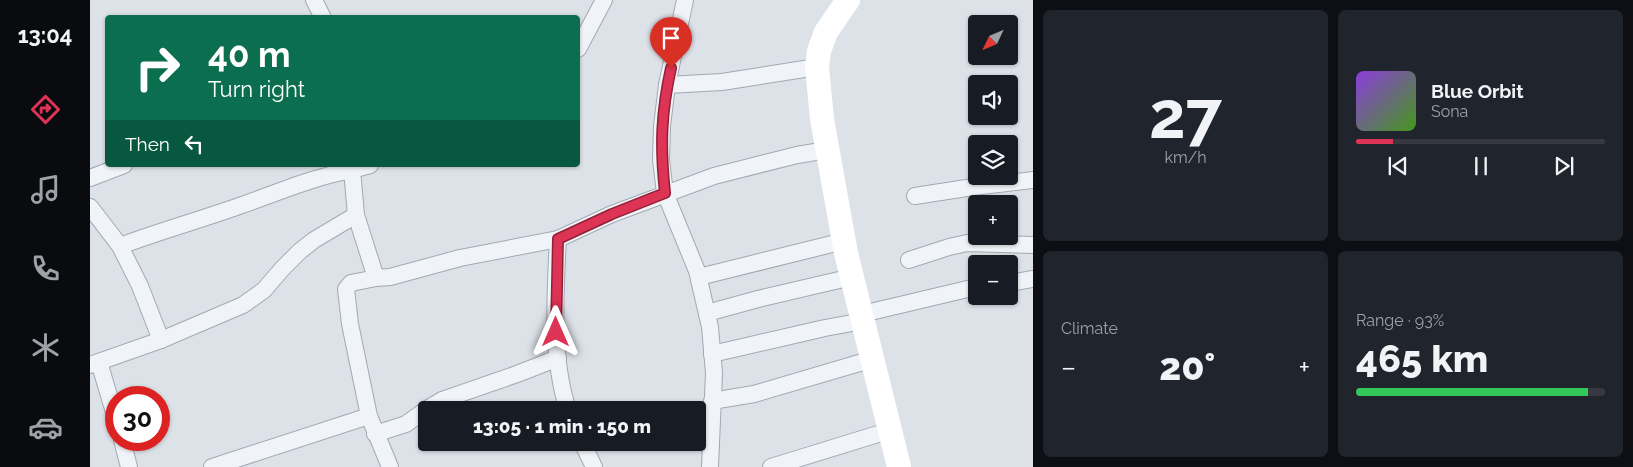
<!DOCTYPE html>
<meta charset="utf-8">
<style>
body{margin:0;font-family:Raleway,sans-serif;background:#20242c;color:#f1f3f6;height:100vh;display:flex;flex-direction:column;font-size:19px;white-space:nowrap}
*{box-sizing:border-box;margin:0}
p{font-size:16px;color:#9ea1a6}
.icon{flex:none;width:28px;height:28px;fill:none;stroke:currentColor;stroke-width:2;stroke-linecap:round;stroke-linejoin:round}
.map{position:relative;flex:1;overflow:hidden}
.details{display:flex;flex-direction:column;gap:10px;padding:10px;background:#0d0f14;width:600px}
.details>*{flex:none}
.top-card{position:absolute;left:15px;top:15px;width:475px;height:152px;border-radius:5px;box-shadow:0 1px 4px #0004;background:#0b6e4f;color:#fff;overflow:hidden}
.needle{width:32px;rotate:226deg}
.tools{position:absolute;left:878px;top:15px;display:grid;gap:10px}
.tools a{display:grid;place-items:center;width:50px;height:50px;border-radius:5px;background:#171b24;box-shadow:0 1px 4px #0004;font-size:25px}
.speed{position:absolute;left:15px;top:386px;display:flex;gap:10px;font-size:25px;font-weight:700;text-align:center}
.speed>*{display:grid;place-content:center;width:65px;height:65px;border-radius:50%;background:#171b24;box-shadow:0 1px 4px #0004;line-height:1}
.speed .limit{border:8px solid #d22;background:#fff;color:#111}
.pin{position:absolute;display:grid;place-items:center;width:42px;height:42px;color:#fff;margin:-51px -21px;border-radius:50% 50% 50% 0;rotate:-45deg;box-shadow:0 0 5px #0007}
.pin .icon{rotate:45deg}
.me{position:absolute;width:55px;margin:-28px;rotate:0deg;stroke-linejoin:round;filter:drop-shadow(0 0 4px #0008)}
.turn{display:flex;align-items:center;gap:18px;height:105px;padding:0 20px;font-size:22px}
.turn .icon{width:65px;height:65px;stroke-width:2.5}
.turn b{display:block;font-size:35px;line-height:42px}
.then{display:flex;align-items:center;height:48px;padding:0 20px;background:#0003;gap:10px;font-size:19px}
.big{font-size:38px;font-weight:800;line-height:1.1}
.details .card{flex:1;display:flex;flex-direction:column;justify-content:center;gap:8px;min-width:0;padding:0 18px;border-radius:8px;background:#20242c}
.details .dial{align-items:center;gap:0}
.dial b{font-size:65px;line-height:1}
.song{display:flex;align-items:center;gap:15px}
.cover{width:60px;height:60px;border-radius:8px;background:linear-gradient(135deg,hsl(270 70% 55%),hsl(100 70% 35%))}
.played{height:5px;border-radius:2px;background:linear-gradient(90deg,#d35 15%,#363941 15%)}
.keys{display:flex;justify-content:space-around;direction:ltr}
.heat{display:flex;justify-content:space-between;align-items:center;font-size:28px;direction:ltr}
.charge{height:8px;border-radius:4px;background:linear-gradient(90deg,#34c759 93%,#363941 0)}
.details .tiles{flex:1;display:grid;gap:10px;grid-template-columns:repeat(2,1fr)}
.trip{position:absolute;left:328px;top:401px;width:288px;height:50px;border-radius:5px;background:#171b24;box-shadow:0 1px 4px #0004;font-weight:800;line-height:50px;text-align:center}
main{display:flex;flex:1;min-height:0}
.menu{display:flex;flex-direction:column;width:90px;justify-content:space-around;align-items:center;background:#090b0e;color:#9ea1a6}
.menu .icon{width:35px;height:35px}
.menu .on{color:#d35}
.menu b{font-size:22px;color:#f1f3f6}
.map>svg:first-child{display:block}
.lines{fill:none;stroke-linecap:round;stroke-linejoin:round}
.street-casing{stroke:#a2a9b3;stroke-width:18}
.street{stroke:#f0f3f7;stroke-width:16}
.secondary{stroke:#fff;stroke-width:24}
.route-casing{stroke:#902137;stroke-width:12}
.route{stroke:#d35;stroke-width:9}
</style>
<main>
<nav class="menu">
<b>13:04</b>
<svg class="icon on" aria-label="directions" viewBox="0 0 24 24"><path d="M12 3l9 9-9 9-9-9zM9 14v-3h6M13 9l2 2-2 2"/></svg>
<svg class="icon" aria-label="music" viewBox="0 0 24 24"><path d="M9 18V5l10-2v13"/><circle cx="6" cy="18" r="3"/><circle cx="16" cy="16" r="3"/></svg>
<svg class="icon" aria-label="phone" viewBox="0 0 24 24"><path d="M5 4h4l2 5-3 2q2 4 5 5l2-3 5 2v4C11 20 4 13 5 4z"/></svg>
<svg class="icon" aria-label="climate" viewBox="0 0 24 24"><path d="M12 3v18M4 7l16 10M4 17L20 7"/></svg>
<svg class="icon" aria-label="car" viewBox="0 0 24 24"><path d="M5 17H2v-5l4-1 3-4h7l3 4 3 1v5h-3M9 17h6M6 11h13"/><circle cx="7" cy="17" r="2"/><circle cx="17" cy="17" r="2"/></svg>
</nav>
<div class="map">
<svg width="943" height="467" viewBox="0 0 943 467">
<rect width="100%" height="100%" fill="#dde2e9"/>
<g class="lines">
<g class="street-casing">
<g id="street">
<path d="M224,0L233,18"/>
<path d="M595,0L577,85L572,126L571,160L575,193L607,271L620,327L624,373L620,467"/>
<path d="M488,49L514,0"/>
<path d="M577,85L632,82L727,67"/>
<path d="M280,165L262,170L266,215L286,278L261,283L256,289L260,324L279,416L300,467"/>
<path d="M0,178L34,165"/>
<path d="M825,196L883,187L943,180"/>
<path d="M0,207L30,246L50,286L71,340"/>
<path d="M468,239C465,294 461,358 478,410"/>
<path d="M30,246C70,231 110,220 149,206C187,193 223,177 262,170L261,165"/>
<path d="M819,260L859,247L877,243L943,245"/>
<path d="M609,277L754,241"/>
<path d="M286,278L300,277L370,258L468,239L522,214L624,176L707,155L737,150"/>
<path d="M919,283L943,279"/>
<path d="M617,313L668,299L762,277"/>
<path d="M772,314L886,287"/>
<path d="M622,354L735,328L773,321"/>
<path d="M9,362L26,419"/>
<path d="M0,365L71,340L153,305L174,290L192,269L210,251L224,240L266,215"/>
<path d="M622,401L664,394L783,359"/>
<path d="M285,434L316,424L337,409L352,400L427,374L468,358"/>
<path d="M32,440L39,467"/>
<path d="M492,442L504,467"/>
<path d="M122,467L279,416"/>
<path d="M681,467L801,430"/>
</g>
</g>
<use href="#street" class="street"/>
<path class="secondary" d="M758,0L736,32L729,51L727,67L732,119L756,253L809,467"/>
</g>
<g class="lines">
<g class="route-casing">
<path id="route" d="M466,332L468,239L522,214L575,193C570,147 571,113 581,68"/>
</g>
<use href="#route" class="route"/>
</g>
</svg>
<div class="tools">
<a><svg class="needle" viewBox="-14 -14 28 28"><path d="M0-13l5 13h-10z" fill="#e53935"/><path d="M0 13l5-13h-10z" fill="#9ea1a6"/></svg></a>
<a><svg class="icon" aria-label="sound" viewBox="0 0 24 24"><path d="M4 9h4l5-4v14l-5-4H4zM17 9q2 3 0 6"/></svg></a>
<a><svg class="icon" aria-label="layers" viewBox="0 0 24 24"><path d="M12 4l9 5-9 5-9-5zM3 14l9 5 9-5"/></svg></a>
<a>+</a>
<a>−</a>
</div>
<div class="speed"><div class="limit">30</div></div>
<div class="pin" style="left:581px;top:68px;background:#d93025"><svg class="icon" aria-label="arrive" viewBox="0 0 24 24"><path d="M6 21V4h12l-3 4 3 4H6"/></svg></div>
<svg class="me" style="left:466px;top:332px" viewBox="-20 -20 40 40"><path d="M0-17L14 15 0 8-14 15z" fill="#d35" stroke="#fff" stroke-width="4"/></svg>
<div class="trip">13:05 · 1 min · 150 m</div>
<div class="top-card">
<div class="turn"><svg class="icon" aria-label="right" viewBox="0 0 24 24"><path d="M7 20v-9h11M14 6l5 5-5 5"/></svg><div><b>40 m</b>Turn right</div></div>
<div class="then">Then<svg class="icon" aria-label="left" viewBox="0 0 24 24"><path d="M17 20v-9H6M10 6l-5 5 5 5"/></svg></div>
</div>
</div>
<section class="details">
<div class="tiles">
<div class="card dial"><b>27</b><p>km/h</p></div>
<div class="card">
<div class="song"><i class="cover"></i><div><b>Blue Orbit</b><p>Sona</p></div></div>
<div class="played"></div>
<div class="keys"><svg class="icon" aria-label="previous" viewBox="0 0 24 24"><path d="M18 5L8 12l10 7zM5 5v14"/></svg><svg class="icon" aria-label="pause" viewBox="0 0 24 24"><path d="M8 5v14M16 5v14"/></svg><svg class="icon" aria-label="next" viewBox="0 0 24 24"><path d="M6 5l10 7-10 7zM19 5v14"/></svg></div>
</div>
<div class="card"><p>Climate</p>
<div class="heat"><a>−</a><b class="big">20°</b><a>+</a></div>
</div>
<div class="card"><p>Range · 93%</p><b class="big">465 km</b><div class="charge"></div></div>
</div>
</section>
</main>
